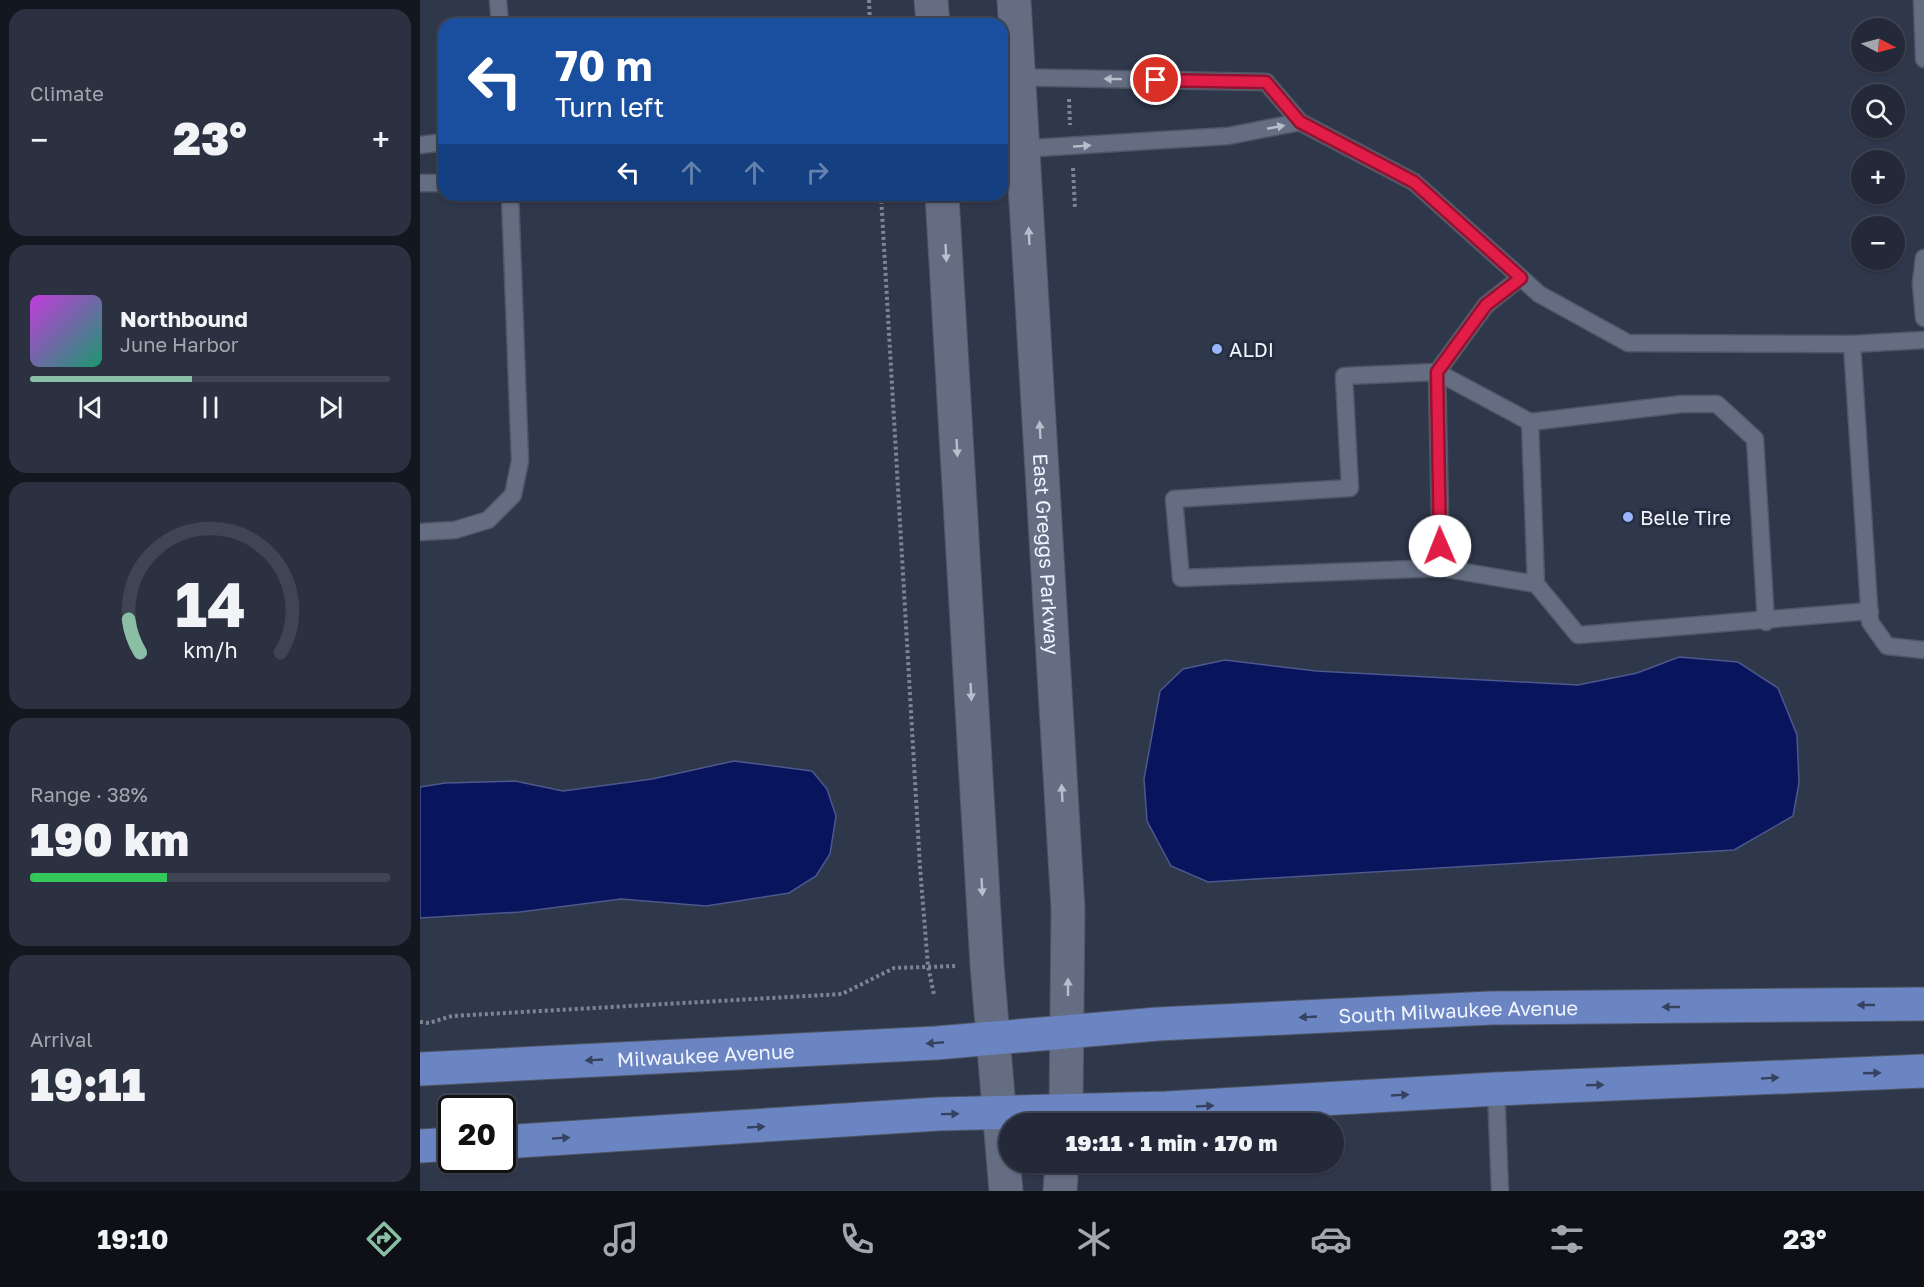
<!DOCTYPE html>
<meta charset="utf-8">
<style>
body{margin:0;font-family:"Golos Text",sans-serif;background:#2b3140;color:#f1f3f6;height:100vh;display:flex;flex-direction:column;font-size:22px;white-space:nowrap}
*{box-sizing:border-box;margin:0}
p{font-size:20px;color:#a3a6ae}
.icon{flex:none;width:33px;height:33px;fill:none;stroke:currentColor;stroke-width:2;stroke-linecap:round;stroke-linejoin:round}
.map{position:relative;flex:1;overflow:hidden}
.panel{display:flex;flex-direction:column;gap:9px;padding:9px;background:#13171f;width:420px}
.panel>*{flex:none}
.banner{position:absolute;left:18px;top:18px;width:570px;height:183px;border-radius:18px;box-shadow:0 2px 4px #0004,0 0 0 2px #404553;background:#1a4fa0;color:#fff;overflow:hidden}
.needle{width:39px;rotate:96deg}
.fabs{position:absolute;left:1431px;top:18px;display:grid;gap:12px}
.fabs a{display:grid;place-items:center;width:54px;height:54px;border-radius:50%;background:#232938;box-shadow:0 2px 4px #0004,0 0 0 2px #404553;font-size:30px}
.speed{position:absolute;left:18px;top:1095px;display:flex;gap:12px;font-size:30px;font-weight:700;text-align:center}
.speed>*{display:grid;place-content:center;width:78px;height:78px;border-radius:50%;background:#232938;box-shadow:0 2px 4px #0004,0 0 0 2px #404553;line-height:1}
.speed .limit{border:3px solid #111;border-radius:9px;background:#fff;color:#111}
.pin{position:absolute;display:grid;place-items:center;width:51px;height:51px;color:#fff;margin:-26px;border:3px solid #fff;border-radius:50%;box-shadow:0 2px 6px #0007}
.me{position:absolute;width:66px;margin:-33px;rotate:359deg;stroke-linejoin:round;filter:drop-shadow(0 0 4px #0008)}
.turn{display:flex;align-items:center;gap:21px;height:126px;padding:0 18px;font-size:27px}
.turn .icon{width:78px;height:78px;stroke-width:2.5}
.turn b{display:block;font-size:42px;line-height:51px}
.lanes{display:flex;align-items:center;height:57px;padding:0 18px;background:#0003;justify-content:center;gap:30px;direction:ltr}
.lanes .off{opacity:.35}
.big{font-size:45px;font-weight:800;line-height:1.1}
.panel .widget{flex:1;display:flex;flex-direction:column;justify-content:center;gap:9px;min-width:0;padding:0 21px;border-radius:18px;background:#2b3140}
.panel .dial{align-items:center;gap:0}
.dial svg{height:156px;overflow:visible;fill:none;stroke:#404553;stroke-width:7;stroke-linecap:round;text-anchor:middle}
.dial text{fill:#f1f3f6;stroke:none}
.song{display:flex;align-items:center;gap:18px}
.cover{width:72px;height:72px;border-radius:9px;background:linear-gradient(135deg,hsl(290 70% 55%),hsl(160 70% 35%))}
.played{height:6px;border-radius:3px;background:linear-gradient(90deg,#8abfa5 45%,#404553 45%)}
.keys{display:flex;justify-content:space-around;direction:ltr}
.heat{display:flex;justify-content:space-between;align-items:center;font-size:33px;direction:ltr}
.charge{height:9px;border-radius:4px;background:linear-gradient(90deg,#34c759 38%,#404553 0)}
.trip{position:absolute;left:579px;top:1113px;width:345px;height:60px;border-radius:30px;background:#232938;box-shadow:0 2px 4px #0004,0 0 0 2px #404553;font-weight:800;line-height:60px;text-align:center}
.dock{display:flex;height:96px;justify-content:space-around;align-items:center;background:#0e1016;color:#a3a6ae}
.dock .icon{width:42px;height:42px}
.dock .on{color:#8abfa5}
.dock b{font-size:27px;color:#f1f3f6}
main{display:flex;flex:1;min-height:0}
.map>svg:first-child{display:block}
.water{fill:#08155d;stroke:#4d588d;stroke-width:1.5}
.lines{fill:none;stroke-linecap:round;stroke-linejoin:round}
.service-casing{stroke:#4f5665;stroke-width:19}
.minor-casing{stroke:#4f5665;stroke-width:35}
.tertiary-casing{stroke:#4f5665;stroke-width:35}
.primary-casing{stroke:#4f5665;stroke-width:35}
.path{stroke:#7d8493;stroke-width:4;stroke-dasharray:3 3;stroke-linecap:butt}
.service{stroke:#646d82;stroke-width:16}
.minor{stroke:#646d82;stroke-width:33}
.tertiary{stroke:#646d82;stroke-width:33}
.primary{stroke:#6b84c2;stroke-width:33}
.oneway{fill:#b7becc}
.oneway2{fill:#364360}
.route-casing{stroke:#92132f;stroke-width:15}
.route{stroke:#e11d48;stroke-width:10}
.poi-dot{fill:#98b5fd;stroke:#252d3f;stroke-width:2}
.labels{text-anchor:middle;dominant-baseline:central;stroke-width:6;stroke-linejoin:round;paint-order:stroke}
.poi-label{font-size:20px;fill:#eff4fe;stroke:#252d3f;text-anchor:start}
.street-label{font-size:20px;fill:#eff4fe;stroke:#252d3f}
</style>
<main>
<section class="panel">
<div class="widget"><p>Climate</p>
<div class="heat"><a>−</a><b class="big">23°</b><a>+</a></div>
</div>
<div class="widget">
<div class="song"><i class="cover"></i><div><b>Northbound</b><p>June Harbor</p></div></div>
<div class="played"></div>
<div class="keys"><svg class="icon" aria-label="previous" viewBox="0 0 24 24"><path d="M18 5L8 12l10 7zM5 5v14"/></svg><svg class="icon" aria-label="pause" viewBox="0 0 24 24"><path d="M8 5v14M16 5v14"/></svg><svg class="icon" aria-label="next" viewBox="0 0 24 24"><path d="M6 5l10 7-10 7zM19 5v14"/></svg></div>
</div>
<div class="widget dial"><svg viewBox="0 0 100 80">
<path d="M14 69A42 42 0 1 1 86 69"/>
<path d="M14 69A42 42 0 0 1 8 52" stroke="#8abfa5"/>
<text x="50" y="56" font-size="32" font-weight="700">14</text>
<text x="50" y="72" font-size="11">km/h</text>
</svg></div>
<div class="widget"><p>Range · 38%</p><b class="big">190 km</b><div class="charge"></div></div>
<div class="widget"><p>Arrival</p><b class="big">19:11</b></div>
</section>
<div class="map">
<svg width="1504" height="1191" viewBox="0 0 1504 1191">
<rect width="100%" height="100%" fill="#2f374a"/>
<g class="water">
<path d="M1259,657L1318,662L1358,688L1377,735L1379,783L1373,816L1314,850L788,882L751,866L727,821L724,779L740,691L763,669L805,660L896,671L1158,685L1217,673Z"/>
<path d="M314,761L392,771L407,789L416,816L410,854L396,876L369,893L286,906L201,899L100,912L0,918V787L25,783L95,781L143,791L232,779Z"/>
</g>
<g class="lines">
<g class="service-casing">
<g id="service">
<path d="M78,0L80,24"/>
<path d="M1502,0L1504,59"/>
<path d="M582,77L846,82L880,122L994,182L1119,294L1208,343L1432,344L1450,622L1467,646L1504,650"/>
<path d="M0,145L24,142"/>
<path d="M582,150L808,136L880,122"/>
<path d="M0,183H24"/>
<path d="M1504,258L1501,283L1504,318"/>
<path d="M1100,278L1066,305L1017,372L1021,568L761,578L754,499L930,488L924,376L1017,372L1110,422L1116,584"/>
<path d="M1432,344L1504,340"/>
<path d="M1110,422L1262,404H1297L1335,439L1346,622"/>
<path d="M0,532L35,530L68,520L93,495L100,461L90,195"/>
<path d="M1021,568L1116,584L1158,635L1450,611"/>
<path d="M1076,1089L1080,1191"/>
</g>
</g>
<g class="minor-casing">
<g id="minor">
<path d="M511,0L513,24"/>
<path id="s1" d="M594,0L648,909L646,1109"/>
<path d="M522,195L567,965L573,1037"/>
</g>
</g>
<g class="tertiary-casing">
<g id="tertiary">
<path d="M573,1037L586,1191"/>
<path d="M640,1191L642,1162"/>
</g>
</g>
<g class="primary-casing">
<g id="primary">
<path id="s2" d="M0,1069L516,1043L738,1024L1071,1008L1504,1004"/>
<path d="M82,1142L518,1114L747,1108L1076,1089L1504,1071"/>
<path d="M0,1146L32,1144"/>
</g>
</g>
<g class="path">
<path d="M449,0L450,24"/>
<path d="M649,99L650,125"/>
<path d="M653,168L655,208"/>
<path d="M461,195L500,867L508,966L514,995"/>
<path d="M0,1022L9,1023L32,1016L422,994L474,968L537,966"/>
</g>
<use href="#service" class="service"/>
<use href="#minor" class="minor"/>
<use href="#tertiary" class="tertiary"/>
<use href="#primary" class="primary"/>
</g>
<defs><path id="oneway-solid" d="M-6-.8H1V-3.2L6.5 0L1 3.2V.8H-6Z" transform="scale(1.5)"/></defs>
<g class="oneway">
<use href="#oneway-solid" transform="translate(693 79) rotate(-179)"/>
<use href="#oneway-solid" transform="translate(856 127) rotate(-11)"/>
<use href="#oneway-solid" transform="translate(662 146) rotate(-4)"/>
<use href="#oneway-solid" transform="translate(609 236) rotate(-93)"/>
<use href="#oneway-solid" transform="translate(526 253) rotate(87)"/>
<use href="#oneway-solid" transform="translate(620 430) rotate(-93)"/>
<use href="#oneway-solid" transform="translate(537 448) rotate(87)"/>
<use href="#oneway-solid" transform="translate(551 692) rotate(87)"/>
<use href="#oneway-solid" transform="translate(642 793) rotate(-93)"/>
<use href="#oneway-solid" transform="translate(562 887) rotate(87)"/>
<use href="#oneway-solid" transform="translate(648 987) rotate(-90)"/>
</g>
<g class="oneway2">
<use href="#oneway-solid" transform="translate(1446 1005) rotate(180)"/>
<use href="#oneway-solid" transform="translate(1251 1007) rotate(180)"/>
<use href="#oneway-solid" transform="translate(888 1017) rotate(177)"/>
<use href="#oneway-solid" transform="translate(515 1043) rotate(175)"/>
<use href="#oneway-solid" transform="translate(174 1060) rotate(177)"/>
<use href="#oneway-solid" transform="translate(1452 1073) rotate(-2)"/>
<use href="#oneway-solid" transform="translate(1350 1078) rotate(-3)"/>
<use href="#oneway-solid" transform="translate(1175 1085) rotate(-2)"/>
<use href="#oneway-solid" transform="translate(980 1095) rotate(-3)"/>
<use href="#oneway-solid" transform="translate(785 1106) rotate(-3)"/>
<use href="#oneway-solid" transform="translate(530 1114) rotate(-1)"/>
<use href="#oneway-solid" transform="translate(336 1127) rotate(-3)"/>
<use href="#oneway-solid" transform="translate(141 1138) rotate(-3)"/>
</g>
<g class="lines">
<g class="route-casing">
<path id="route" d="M736,80L846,82L880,122L994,182L1101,278L1066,305L1017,372L1020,546"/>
</g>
<use href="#route" class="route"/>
</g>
<g class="poi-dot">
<circle cx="797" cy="349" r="6"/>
<circle cx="1208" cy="517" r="6"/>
</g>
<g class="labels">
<g class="poi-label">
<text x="809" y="349">ALDI</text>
<text x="1220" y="517">Belle Tire</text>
</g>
<g class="street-label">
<text stroke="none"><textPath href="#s1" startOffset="555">East Greggs Parkway</textPath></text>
<text stroke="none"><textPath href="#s2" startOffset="1040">South Milwaukee Avenue</textPath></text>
<text stroke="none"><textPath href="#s2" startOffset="286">Milwaukee Avenue</textPath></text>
</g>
</g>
</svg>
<div class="fabs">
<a><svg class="needle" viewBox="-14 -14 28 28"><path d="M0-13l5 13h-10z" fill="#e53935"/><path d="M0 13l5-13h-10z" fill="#a3a6ae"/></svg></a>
<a><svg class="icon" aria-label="search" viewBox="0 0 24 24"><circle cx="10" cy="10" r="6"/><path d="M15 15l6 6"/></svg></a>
<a>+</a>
<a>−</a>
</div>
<div class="speed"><div class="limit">20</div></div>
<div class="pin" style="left:736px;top:80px;background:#d93025"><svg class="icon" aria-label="arrive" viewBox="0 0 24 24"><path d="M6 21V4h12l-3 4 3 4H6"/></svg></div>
<svg class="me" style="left:1020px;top:546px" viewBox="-20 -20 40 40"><circle r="19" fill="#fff"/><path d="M0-13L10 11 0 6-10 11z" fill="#e11d48"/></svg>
<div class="trip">19:11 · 1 min · 170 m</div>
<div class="banner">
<div class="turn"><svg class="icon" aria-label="left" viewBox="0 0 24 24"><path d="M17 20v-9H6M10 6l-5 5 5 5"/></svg><div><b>70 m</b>Turn left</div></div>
<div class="lanes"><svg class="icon" aria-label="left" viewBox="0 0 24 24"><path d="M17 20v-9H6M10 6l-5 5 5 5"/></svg><svg class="icon off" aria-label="ahead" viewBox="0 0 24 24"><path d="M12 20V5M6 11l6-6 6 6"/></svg><svg class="icon off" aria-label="ahead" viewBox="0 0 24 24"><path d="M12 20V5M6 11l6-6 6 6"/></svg><svg class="icon off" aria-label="right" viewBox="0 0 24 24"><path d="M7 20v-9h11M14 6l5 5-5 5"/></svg></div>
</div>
</div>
</main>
<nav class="dock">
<b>19:10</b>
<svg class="icon on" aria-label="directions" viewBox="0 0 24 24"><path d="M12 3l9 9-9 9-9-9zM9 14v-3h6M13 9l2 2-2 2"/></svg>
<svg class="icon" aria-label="music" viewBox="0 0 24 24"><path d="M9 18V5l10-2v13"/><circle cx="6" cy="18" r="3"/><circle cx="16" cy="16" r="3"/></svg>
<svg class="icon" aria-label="phone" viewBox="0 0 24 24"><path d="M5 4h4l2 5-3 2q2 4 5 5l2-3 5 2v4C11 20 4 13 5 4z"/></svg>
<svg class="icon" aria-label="climate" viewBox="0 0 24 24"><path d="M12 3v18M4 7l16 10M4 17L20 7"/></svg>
<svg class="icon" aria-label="car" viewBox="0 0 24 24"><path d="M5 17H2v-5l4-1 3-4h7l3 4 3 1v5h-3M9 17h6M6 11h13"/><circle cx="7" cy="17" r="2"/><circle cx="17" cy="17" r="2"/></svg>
<svg class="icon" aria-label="filters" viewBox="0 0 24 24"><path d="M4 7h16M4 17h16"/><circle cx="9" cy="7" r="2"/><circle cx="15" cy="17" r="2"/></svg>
<b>23°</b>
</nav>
